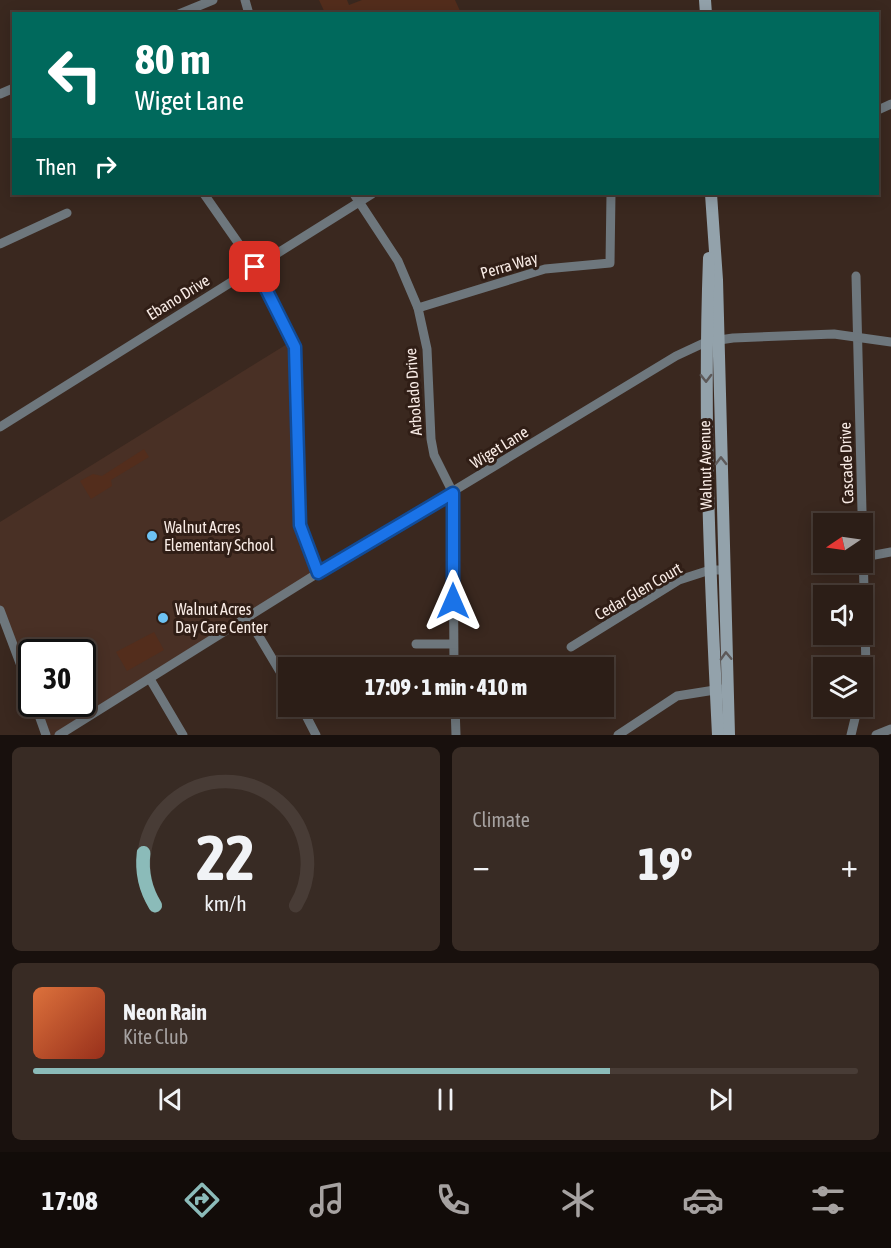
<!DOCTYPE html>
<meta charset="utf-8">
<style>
body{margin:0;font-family:"Asap Condensed",sans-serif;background:#382b24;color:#f1f3f6;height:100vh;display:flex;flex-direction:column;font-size:22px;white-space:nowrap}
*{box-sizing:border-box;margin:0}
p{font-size:20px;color:#a6a2a1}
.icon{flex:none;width:33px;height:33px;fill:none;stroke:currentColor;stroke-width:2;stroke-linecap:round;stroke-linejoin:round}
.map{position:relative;height:735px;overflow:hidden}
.side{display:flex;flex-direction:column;gap:12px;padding:12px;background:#18100d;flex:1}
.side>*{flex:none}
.hud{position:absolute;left:12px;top:12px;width:867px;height:183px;border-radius:0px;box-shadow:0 3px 15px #0003,0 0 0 2px #483c36;background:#00695c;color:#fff;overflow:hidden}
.needle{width:39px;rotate:257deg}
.buttons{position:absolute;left:813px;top:513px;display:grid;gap:12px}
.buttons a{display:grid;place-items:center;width:60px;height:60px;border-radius:0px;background:#2c1e17;box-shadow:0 3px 15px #0003,0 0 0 2px #483c36;font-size:30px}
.speed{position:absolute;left:18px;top:639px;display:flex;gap:12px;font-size:30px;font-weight:700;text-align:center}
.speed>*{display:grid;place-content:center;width:78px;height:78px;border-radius:50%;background:#2c1e17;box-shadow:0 3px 15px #0003,0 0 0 2px #483c36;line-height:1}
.speed .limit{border:3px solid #111;border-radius:9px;background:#fff;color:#111}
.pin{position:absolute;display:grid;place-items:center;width:51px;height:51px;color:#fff;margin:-26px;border-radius:12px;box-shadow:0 3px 9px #0006}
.me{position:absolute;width:66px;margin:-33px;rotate:0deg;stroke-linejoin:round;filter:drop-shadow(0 0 4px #0008)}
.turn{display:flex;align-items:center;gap:21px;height:126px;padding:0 24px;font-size:27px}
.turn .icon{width:78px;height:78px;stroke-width:2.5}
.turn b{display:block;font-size:42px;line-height:51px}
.then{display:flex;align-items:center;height:57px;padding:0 24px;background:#0003;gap:12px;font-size:22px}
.big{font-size:45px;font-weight:800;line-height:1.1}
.side .tile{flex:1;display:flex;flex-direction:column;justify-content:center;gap:9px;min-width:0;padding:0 21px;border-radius:9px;background:#382b24}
.side .dial{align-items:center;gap:0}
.dial svg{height:156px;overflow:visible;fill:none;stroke:#483c36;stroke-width:7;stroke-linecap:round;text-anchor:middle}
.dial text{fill:#f1f3f6;stroke:none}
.song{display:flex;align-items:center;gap:18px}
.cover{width:72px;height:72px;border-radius:9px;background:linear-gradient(135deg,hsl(20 70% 55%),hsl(10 70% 35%))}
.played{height:6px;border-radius:3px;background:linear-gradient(90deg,#8bbbb9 70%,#483c36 70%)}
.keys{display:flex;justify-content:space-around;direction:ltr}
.heat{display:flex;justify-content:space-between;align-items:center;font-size:33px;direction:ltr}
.side .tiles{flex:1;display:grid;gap:12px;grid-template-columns:1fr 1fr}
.tile:last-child{grid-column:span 2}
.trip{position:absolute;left:278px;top:657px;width:336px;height:60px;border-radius:0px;background:#2c1e17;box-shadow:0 3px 15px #0003,0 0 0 2px #483c36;font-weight:800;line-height:60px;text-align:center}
.tab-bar{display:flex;height:96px;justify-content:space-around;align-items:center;background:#120c09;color:#a6a2a1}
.tab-bar .icon{width:42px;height:42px}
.tab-bar .selected{color:#8bbbb9}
.tab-bar b{font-size:27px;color:#f1f3f6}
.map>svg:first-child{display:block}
.built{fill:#493025}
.green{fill:#532d1c}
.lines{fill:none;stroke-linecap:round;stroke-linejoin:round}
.street{stroke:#6e777d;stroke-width:9}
.secondary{stroke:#93a2ab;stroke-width:12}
.oneway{stroke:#5d5959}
.route-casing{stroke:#114b97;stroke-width:15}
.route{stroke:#1a73e8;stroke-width:10}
.poi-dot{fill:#6dc2f3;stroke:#301e16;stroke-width:2}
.labels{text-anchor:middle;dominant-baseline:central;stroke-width:6;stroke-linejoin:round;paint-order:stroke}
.street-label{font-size:16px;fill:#f9ece6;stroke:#301e16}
.poi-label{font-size:16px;fill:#f9ece6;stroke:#301e16;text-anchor:start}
</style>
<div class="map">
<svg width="891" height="735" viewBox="0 0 891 735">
<rect width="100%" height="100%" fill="#3a281f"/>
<path class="built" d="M292,341L300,525L318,573L59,735H46L35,704H82V652H32L31,695L0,610V522Z"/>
<g class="green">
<path d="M319,0H347L349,5L362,0H455L461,13H325Z"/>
<path d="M144,449L149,457L111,480L112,486L91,499L80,481L93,474L102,476Z"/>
<path d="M154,632L164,650L127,671L116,652Z"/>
</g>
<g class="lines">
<g class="street">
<path d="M245,0L249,14"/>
<path d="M179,14L213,0"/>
<path d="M0,94L14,88"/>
<path d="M878,110L891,104"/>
<path d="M204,194L255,267L295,347L300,525L318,573"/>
<path d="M354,194L398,261L418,308L427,349L431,439L434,455L453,493L454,668"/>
<path d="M0,244L67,213"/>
<path d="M856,276L866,668L862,685"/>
<path d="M418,308L545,269L610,263L611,194"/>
<path d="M0,427L372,194"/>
<path d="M864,557L891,552"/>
<path d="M0,610L32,695"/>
<path d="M248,618L288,685"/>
<path d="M416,644H453"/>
<path d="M571,647L679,580L710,570H723"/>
<path d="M150,679L183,735"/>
<path d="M35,704L46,735"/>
<path d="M301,706L316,735"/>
<path d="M455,706L456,735"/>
<path d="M59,735L318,573L676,356L706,342L733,338L834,334L891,342"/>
<path d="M618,735L677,696L721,689"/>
<path d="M851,735L858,706"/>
<path d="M876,735L891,729"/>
</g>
<g class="secondary">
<path d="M705,0L706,14"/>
<path d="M711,194L717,280L729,735"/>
<path d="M709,258C703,417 710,576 718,735"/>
</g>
</g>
<defs><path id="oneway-chevron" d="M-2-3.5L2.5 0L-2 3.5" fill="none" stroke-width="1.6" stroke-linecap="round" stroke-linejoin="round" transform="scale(1.5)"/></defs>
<g class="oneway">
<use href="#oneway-chevron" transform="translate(706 378) rotate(89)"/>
<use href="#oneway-chevron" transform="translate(721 461) rotate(-91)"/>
<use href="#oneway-chevron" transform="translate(726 656) rotate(-92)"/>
</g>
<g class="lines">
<g class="route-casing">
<path id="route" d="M255,267L295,347L300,525L318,573L453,493V601"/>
</g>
<use href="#route" class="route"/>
</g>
<g class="poi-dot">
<circle cx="152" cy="536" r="6"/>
<circle cx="163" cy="618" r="6"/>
</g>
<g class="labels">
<g class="street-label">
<text transform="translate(509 265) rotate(-16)">Perra Way</text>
<text transform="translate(178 297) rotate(-32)">Ebano Drive</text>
<text transform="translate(413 392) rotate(-94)">Arbolado Drive</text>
<text transform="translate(499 447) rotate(-32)">Wiget Lane</text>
<text transform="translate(846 463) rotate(-92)">Cascade Drive</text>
<text transform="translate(705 465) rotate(-91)">Walnut Avenue</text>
<text transform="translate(638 591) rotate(-30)">Cedar Glen Court</text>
</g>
<g class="poi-label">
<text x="164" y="527">Walnut Acres<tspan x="164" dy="18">Elementary School</tspan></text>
<text x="175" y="609">Walnut Acres<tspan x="175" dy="18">Day Care Center</tspan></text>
</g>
</g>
</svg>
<div class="buttons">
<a><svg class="needle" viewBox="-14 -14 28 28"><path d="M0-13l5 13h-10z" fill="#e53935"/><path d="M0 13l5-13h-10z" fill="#a6a2a1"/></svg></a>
<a><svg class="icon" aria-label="sound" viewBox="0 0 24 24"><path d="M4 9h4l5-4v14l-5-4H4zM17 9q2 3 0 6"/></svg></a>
<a><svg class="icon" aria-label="layers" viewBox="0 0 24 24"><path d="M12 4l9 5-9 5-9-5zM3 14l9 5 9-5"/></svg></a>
</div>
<div class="speed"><div class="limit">30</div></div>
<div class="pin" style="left:255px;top:267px;background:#d93025"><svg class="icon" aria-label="arrive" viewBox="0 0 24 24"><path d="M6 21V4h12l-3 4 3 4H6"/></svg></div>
<svg class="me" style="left:453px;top:601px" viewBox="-20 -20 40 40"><path d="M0-17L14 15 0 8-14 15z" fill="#1a73e8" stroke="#fff" stroke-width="4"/></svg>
<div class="trip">17:09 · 1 min · 410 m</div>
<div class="hud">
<div class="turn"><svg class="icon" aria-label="left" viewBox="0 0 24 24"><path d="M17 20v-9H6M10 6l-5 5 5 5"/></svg><div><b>80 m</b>Wiget Lane</div></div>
<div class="then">Then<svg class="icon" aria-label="right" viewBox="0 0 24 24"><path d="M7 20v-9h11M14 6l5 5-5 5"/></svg></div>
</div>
</div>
<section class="side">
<div class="tiles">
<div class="tile dial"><svg viewBox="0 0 100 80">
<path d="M14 69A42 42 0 1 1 86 69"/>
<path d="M14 69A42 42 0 0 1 8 42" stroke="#8bbbb9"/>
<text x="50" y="56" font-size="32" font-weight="700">22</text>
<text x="50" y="72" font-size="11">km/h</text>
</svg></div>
<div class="tile"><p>Climate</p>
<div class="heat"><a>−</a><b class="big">19°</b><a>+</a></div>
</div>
<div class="tile">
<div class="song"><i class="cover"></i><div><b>Neon Rain</b><p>Kite Club</p></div></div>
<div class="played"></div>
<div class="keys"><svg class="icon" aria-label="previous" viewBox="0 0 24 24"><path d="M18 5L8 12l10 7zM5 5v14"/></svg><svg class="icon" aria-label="pause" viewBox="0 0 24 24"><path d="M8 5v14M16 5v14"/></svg><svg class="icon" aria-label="next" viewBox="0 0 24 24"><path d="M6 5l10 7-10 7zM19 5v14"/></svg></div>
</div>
</div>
</section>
<nav class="tab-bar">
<b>17:08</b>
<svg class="icon selected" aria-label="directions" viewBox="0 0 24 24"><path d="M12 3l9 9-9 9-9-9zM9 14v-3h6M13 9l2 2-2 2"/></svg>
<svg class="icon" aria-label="music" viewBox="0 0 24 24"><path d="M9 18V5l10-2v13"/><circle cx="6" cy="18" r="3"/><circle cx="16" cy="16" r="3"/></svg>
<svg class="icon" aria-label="phone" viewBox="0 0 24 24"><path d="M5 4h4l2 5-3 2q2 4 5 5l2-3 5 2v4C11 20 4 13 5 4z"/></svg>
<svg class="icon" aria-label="climate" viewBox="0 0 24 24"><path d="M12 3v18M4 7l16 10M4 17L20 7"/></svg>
<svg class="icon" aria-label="car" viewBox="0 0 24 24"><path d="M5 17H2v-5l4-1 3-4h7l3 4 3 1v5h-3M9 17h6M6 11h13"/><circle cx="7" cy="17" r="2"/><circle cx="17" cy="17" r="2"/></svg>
<svg class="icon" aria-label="filters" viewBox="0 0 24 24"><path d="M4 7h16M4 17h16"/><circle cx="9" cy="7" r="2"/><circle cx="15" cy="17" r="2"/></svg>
</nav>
